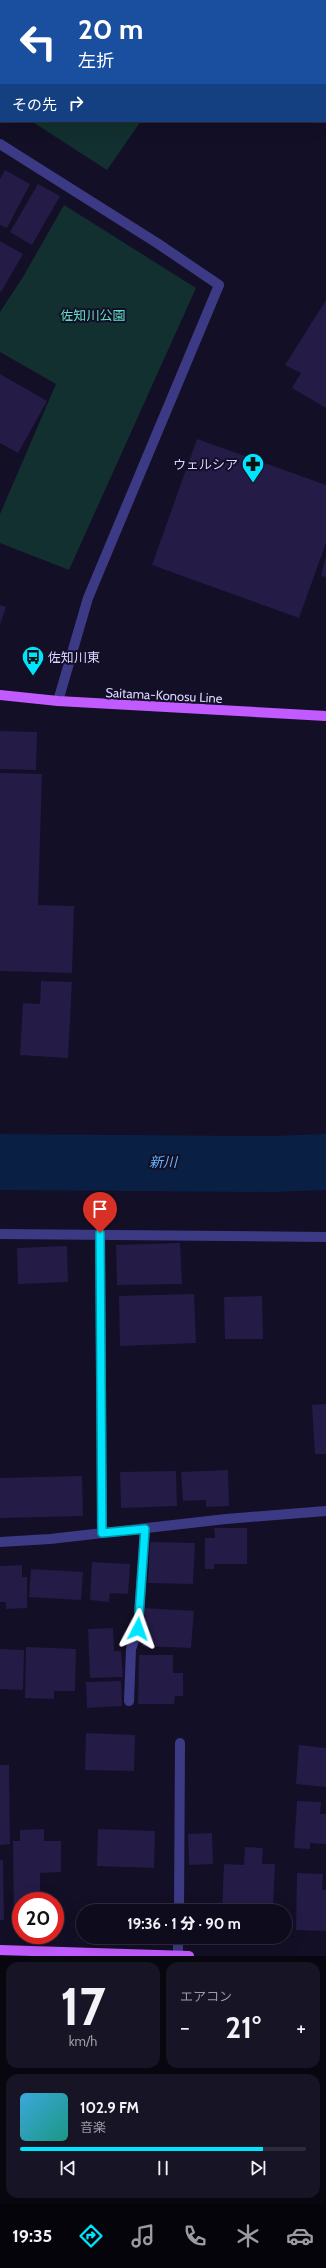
<!DOCTYPE html>
<html lang="ja">
<meta charset="utf-8">
<style>
body{margin:0;font-family:Cabin,"Noto Sans JP",sans-serif;background:#171425;color:#f1f3f6;height:100vh;display:flex;flex-direction:column;font-size:15px;white-space:nowrap}
*{box-sizing:border-box;margin:0}
p{font-size:13px;color:#9b9ba3}
.icon{flex:none;width:22px;height:22px;fill:none;stroke:currentColor;stroke-width:2;stroke-linecap:round;stroke-linejoin:round}
.map{position:relative;height:1956px;overflow:hidden}
.side{display:flex;flex-direction:column;gap:6px;padding:6px;background:#08060f;flex:1}
.side>*{flex:none}
.top-card{position:absolute;left:0px;top:0px;width:326px;height:122px;box-shadow:0 4px 16px #0002,0 0 0 1px #2e2b3b;background:#1a4fa0;color:#fff;overflow:hidden}
.speed{position:absolute;left:12px;top:1892px;display:flex;gap:8px;font-size:20px;font-weight:700;text-align:center}
.speed>*{display:grid;place-content:center;width:52px;height:52px;border-radius:50%;background:#0e0b1c;box-shadow:0 4px 16px #0002,0 0 0 1px #2e2b3b;line-height:1}
.speed .limit{border:6px solid #d22;background:#fff;color:#111}
.pin{position:absolute;display:grid;place-items:center;width:34px;height:34px;color:#fff;margin:-41px -17px;border-radius:50% 50% 50% 0;rotate:-45deg;box-shadow:0 0 4px #0007}
.pin .icon{rotate:45deg}
.me{position:absolute;width:44px;margin:-22px;rotate:4deg;stroke-linejoin:round;filter:drop-shadow(0 0 3px #0008)}
.turn{display:flex;align-items:center;gap:14px;height:84px;padding:0 12px;font-size:18px}
.turn .icon{width:52px;height:52px;stroke-width:2.5}
.turn b{display:block;font-size:28px;line-height:34px}
.then{display:flex;align-items:center;height:38px;padding:0 12px;background:#0003;gap:8px;font-size:15px}
.big{font-size:30px;font-weight:800;line-height:1.1}
.side .card{flex:1;display:flex;flex-direction:column;justify-content:center;gap:6px;min-width:0;padding:0 14px;border-radius:12px;background:#171425}
.side .dial{align-items:center;gap:0}
.dial b{font-size:52px;line-height:1}
.song{display:flex;align-items:center;gap:12px}
.cover{width:48px;height:48px;border-radius:6px;background:linear-gradient(135deg,hsl(200 70% 55%),hsl(170 70% 35%))}
.played{height:4px;border-radius:2px;background:linear-gradient(90deg,#00e5ff 85%,#2e2b3b 85%)}
.keys{display:flex;justify-content:space-around;direction:ltr}
.heat{display:flex;justify-content:space-between;align-items:center;font-size:22px;direction:ltr}
.side .tiles{flex:1;display:grid;gap:6px;grid-template-columns:1fr 1fr}
.card:last-child{grid-column:span 2}
.trip{position:absolute;left:76px;top:1904px;width:216px;height:40px;border-radius:20px;background:#0e0b1c;box-shadow:0 4px 16px #0002,0 0 0 1px #2e2b3b;font-weight:800;line-height:40px;text-align:center}
.tab-bar{display:flex;height:64px;justify-content:space-around;align-items:center;background:#06040b;color:#9b9ba3}
.tab-bar .icon{width:28px;height:28px}
.tab-bar .selected{color:#00e5ff}
.tab-bar b{font-size:18px;color:#f1f3f6}
.map>svg:first-child{display:block}
.green{fill:#12302f}
.lines{fill:none;stroke-linecap:round;stroke-linejoin:round}
.river{stroke:#0a1f44;stroke-width:56}
.building{fill:#241b47}
.minor{stroke:#3d3a85;stroke-width:10}
.major{stroke:#c25bff;stroke-width:10}
.route-casing{stroke:#0095a6;stroke-width:10}
.route{stroke:#00e5ff;stroke-width:7}
.labels{text-anchor:middle;dominant-baseline:central;stroke-width:4;stroke-linejoin:round;paint-order:stroke}
.park-label{font-size:13px;fill:#5fe0c0;stroke:#130f26}
.poi-label{font-size:13px;fill:#d9d4ff;stroke:#130f26;text-anchor:end}
.street-label{font-size:13px;fill:#d9d4ff;stroke:#130f26}
.water-label{font-size:14px;font-style:italic;fill:#62b6ff;stroke:#130f26}
</style>
<div class="map">
<svg width="326" height="1956" viewBox="0 0 326 1956">
<rect width="100%" height="100%" fill="#130f26"/>
<g class="green">
<path d="M0,0H168L169,1H1V101Z"/>
<path d="M31,121H141L107,170Z"/>
<path d="M64,205L196,288L69,570L0,543V514L56,384L0,352V312L23,277Z"/>
</g>
<g class="lines">
<path class="river" d="M0,1162L272,1164L326,1162"/>
</g>
<g class="building">
<path d="M5,170L30,184L7,228L0,225V179Z"/>
<path d="M38,184L60,196L32,245L10,232Z"/>
<path d="M0,241L23,254L1,292L0,291Z"/>
<path d="M326,300V408L292,388L301,373L285,365Z"/>
<path d="M0,374L47,401L18,453L0,443Z"/>
<path d="M197,439L326,485V543L299,618L152,565Z"/>
<path d="M325,559H326V577L321,576Z"/>
<path d="M0,605L6,607L0,625Z"/>
<path d="M0,731L37,732L36,770L0,769Z"/>
<path d="M0,773L42,774L38,905L74,906L72,973L0,971Z"/>
<path d="M41,981L72,982L68,1058L20,1055L23,1003L40,1004Z"/>
<path d="M180,1243L182,1284L117,1285L116,1245Z"/>
<path d="M67,1246L68,1282L18,1284L17,1248Z"/>
<path d="M194,1294L196,1343L120,1346L119,1296Z"/>
<path d="M262,1296L263,1339H225L224,1297Z"/>
<path d="M326,1404V1454H315L312,1405Z"/>
<path d="M228,1470L229,1506L206,1507V1500L183,1501L181,1472Z"/>
<path d="M176,1471L177,1506L121,1508L120,1472Z"/>
<path d="M82,1476L83,1516L0,1518V1478Z"/>
<path d="M214,1528H247V1564H214V1569H205V1538H215Z"/>
<path d="M150,1542L195,1543L193,1584L148,1583Z"/>
<path d="M92,1562L130,1564L128,1594L110,1593L109,1602L90,1600Z"/>
<path d="M22,1565V1577H27V1608L6,1609V1602H0V1566Z"/>
<path d="M31,1569L83,1572L81,1600L29,1597Z"/>
<path d="M144,1608L194,1611L191,1648L143,1646Z"/>
<path d="M113,1628L114,1651H121L123,1677L90,1678L88,1629Z"/>
<path d="M26,1647L76,1649L75,1691H54V1699L25,1698Z"/>
<path d="M0,1649L24,1650L23,1690L0,1689Z"/>
<path d="M139,1655H173V1673H183V1696H175L174,1704H138Z"/>
<path d="M121,1681L122,1706L87,1708L86,1682Z"/>
<path d="M86,1733L135,1735L134,1771L85,1770Z"/>
<path d="M299,1745L326,1748V1787L296,1784Z"/>
<path d="M0,1765H9L10,1844L0,1845Z"/>
<path d="M297,1801L321,1802L320,1814H326V1844L310,1843V1849L294,1848Z"/>
<path d="M44,1829V1841H61V1872L40,1873V1901H21V1920H14L13,1841H20V1830Z"/>
<path d="M98,1829L155,1831L154,1868L97,1866Z"/>
<path d="M212,1833L213,1864L189,1865L188,1834Z"/>
<path d="M245,1847L263,1848L262,1864H275L273,1911H222L224,1864L244,1865Z"/>
<path d="M0,1860H3L4,1920H0Z"/>
<path d="M297,1873L323,1874L322,1890H326V1931L296,1930Z"/>
</g>
<g class="lines">
<g class="minor">
<path d="M0,144L157,243L219,285L88,598L58,701"/>
<path d="M100,1233L102,1533"/>
<path d="M0,1234L326,1237"/>
<path d="M0,1542L50,1539L226,1519L326,1511"/>
<path d="M129,1701L131,1649L138,1629L145,1529"/>
<path d="M179,1911L180,1743"/>
<path d="M178,1956V1937"/>
</g>
<g class="major">
<path d="M0,695L58,701L326,716"/>
<path d="M0,1950L189,1956"/>
</g>
</g>
<g class="lines">
<g class="route-casing">
<path id="route" d="M100,1233L102,1533L145,1529L138,1629"/>
</g>
<use href="#route" class="route"/>
</g>
<defs>
<g id="pharmacy-pin" transform="scale(1.15)"><path d="M0 17L-7.5 6A9.5 9.5 0 1 1 7.5 6Z" fill="#00e5ff" stroke="#130f26"/><path d="M-2-6h4v4h4v4h-4v4h-4v-4h-4v-4h4Z" fill="#111"/></g>
<g id="bus-pin" transform="scale(1.15)"><path d="M0 17L-7.5 6A9.5 9.5 0 1 1 7.5 6Z" fill="#00e5ff" stroke="#130f26"/><path d="M-5-6H5V4H4V6H2V4H-2V6H-4V4H-5ZM-3.5-4V0h7V-4ZM-3.5 1.2v1.5H-2V1.2ZM2 1.2v1.5H3.5V1.2Z" fill="#111"/></g>
</defs>
<g fill-rule="evenodd">
<use href="#pharmacy-pin" x="253" y="464"/>
<use href="#bus-pin" x="33" y="657"/>
</g>
<g class="labels">
<g class="park-label">
<text x="93" y="315">佐知川公園</text>
</g>
<g class="poi-label">
<text x="238" y="464">ウェルシア</text>
<text x="48" y="657" text-anchor="start">佐知川東</text>
</g>
<g class="street-label">
<text transform="translate(164 695) rotate(3)">Saitama-Konosu Line</text>
</g>
<g class="water-label">
<text x="163" y="1162">新川</text>
</g>
</g>
</svg>
<div class="speed"><div class="limit">20</div></div>
<div class="pin" style="left:100px;top:1233px;background:#d93025"><svg class="icon" aria-label="arrive" viewBox="0 0 24 24"><path d="M6 21V4h12l-3 4 3 4H6"/></svg></div>
<svg class="me" style="left:138px;top:1629px" viewBox="-20 -20 40 40"><path d="M0-17L14 15 0 8-14 15z" fill="#00e5ff" stroke="#fff" stroke-width="4"/></svg>
<div class="trip">19:36 · 1 分 · 90 m</div>
<div class="top-card">
<div class="turn"><svg class="icon" aria-label="left" viewBox="0 0 24 24"><path d="M17 20v-9H6M10 6l-5 5 5 5"/></svg><div><b>20 m</b>左折</div></div>
<div class="then">その先<svg class="icon" aria-label="right" viewBox="0 0 24 24"><path d="M7 20v-9h11M14 6l5 5-5 5"/></svg></div>
</div>
</div>
<section class="side">
<div class="tiles">
<div class="card dial"><b>17</b><p>km/h</p></div>
<div class="card"><p>エアコン</p>
<div class="heat"><a>−</a><b class="big">21°</b><a>+</a></div>
</div>
<div class="card">
<div class="song"><i class="cover"></i><div><b>102.9 FM</b><p>音楽</p></div></div>
<div class="played"></div>
<div class="keys"><svg class="icon" aria-label="previous" viewBox="0 0 24 24"><path d="M18 5L8 12l10 7zM5 5v14"/></svg><svg class="icon" aria-label="pause" viewBox="0 0 24 24"><path d="M8 5v14M16 5v14"/></svg><svg class="icon" aria-label="next" viewBox="0 0 24 24"><path d="M6 5l10 7-10 7zM19 5v14"/></svg></div>
</div>
</div>
</section>
<nav class="tab-bar">
<b>19:35</b>
<svg class="icon selected" aria-label="directions" viewBox="0 0 24 24"><path d="M12 3l9 9-9 9-9-9zM9 14v-3h6M13 9l2 2-2 2"/></svg>
<svg class="icon" aria-label="music" viewBox="0 0 24 24"><path d="M9 18V5l10-2v13"/><circle cx="6" cy="18" r="3"/><circle cx="16" cy="16" r="3"/></svg>
<svg class="icon" aria-label="phone" viewBox="0 0 24 24"><path d="M5 4h4l2 5-3 2q2 4 5 5l2-3 5 2v4C11 20 4 13 5 4z"/></svg>
<svg class="icon" aria-label="climate" viewBox="0 0 24 24"><path d="M12 3v18M4 7l16 10M4 17L20 7"/></svg>
<svg class="icon" aria-label="car" viewBox="0 0 24 24"><path d="M5 17H2v-5l4-1 3-4h7l3 4 3 1v5h-3M9 17h6M6 11h13"/><circle cx="7" cy="17" r="2"/><circle cx="17" cy="17" r="2"/></svg>
</nav>
